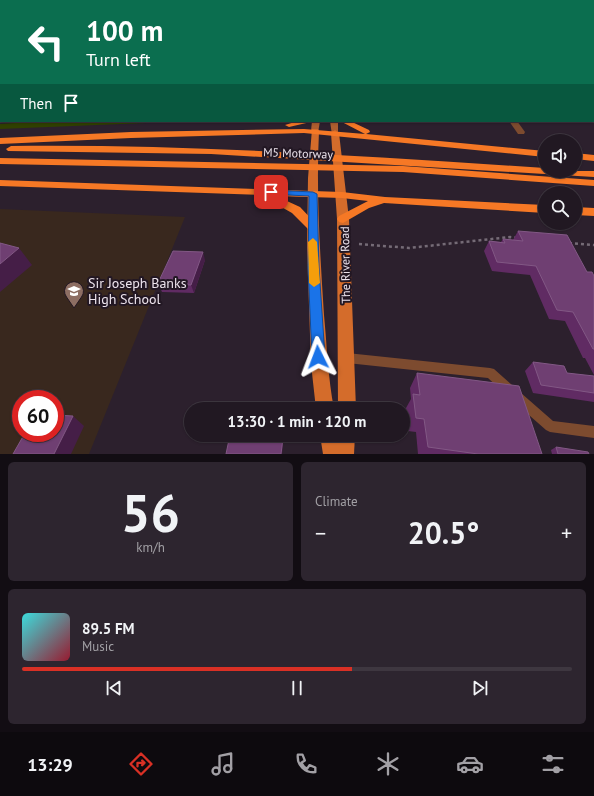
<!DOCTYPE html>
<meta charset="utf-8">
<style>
body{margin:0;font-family:"PT Sans",sans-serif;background:#2d252f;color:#f1f3f6;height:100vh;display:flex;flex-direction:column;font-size:15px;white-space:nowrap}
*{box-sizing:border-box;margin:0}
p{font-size:13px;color:#a2a0a5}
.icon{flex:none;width:22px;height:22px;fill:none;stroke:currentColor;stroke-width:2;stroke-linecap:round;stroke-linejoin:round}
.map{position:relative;height:454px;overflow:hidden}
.side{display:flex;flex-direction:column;gap:8px;padding:8px;background:#120d13;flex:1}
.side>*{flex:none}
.hud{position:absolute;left:0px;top:0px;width:594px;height:122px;box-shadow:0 1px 3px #0004,0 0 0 1px #3e3740;background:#0b6e4f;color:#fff;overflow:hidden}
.fabs{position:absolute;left:538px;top:134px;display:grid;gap:8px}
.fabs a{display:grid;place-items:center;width:44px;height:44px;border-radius:50%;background:#211822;box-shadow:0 1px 3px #0004,0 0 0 1px #3e3740;font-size:20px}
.speed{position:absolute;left:12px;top:390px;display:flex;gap:8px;font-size:20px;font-weight:700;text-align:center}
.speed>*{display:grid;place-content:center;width:52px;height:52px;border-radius:50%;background:#211822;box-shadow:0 1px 3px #0004,0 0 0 1px #3e3740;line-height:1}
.speed .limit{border:6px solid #d22;background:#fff;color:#111}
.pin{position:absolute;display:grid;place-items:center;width:34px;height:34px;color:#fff;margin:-17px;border-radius:8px;box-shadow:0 2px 6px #0006}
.me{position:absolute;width:44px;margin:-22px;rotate:357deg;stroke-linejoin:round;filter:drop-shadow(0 0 3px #0008)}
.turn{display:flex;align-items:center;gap:14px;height:84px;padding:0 20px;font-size:18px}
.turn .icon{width:52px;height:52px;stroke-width:2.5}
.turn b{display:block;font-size:28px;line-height:34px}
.then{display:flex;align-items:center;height:38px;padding:0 20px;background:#0003;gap:8px;font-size:15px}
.big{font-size:30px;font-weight:600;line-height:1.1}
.side .tile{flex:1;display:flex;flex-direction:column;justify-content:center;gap:6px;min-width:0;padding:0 14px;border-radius:6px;background:#2d252f}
.side .dial{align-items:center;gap:0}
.dial b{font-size:52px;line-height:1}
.song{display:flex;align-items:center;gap:12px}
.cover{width:48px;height:48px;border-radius:6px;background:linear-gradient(135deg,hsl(180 70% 55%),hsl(350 70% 35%))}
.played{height:4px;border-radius:2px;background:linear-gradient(90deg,#d93025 60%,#3e3740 60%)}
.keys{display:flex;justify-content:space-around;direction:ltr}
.heat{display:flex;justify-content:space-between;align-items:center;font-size:22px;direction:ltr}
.side .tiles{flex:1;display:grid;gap:8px;grid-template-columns:1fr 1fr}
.tile:last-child{grid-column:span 2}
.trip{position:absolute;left:184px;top:402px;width:226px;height:40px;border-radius:20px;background:#211822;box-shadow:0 1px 3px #0004,0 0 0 1px #3e3740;font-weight:600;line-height:40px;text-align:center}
.dock{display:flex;height:64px;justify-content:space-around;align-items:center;background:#0d0a0e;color:#a2a0a5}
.dock .icon{width:28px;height:28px}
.dock .active{color:#d93025}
.dock b{font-size:18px;color:#f1f3f6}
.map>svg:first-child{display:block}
.education{fill:#39281e;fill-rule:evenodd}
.green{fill:#304000}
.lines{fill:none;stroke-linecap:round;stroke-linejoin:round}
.path{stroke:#756b76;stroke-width:2.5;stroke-dasharray:3 3;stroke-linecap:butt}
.lane{fill:#7d4b2f;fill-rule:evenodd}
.street{fill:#7d4b2f;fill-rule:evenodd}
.secondary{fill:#ae5e2f;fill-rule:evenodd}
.primary{fill:#d46c2b;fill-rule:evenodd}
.highway{fill:#f67825;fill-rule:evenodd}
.wall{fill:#602b63}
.shaded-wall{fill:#451e47}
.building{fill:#6f3f72;stroke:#825885}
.route{fill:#1a73e8;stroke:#114b97}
.slow{fill:#f59e0b}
.labels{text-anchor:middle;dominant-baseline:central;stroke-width:4;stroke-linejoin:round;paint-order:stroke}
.street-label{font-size:12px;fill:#ece3ec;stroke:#221723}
.near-poi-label{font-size:14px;fill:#ece3ec;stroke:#221723;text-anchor:start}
</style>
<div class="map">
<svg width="594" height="454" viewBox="0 0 594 454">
<rect width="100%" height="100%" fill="#2c202d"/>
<path class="education" d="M0,209L185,217L89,454H0ZM21,399H55V433H21Z"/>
<path class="green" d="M44,121H194L0,129V124Z"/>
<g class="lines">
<g class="path">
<path d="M569,243L594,245"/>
<path d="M359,244L409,248L510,237L518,238"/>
</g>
<g class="lane">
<path d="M347,353L490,368L494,369L512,385L513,389L512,393L508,394L504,393L488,378L347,363L343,361L342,358L343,355Z"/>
<path d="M517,392L521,393L553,421L594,426V438L550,432L546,430L513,401L512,397L513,393Z"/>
</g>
<g class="street">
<rect x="593" y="51" width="1" height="4"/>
<rect x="593" y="116" width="1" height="4"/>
<path d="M509,121H517L525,132L524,134H518Z"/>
</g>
<g class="secondary">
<path d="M312,121H320L318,133H312L311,131Z"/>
<path d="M330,121H338V135H332Z"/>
</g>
<g class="primary">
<path d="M312,129H318L319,131C316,192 320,253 324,315C327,346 328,378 334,409H316L311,364L307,248L308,178Z"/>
<path d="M335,130L339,133L349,219L356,409H338L337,219L331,133Z"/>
<path d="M320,435H355L354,454H323Z"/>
</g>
<g class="highway">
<path d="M298,121H315L289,127L285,125Z"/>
<path d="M340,121H350L369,130L370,132L366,134L545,151V157L304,133L131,138L0,144V138L131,132L304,129L365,134Z"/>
<path d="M11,146C189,144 367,156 545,168V171H594V177L211,154L8,151L6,149Z"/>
<path d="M575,153L594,155V161L575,159Z"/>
<path d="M0,158L403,166L594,180V186L403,172L0,164Z"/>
<path d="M0,180L342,192L385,197L545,205V213L384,203L369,208L343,223L339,222L337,219L339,216L368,201L342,198L276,196L300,207L318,226L312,230L308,229L292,213L260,195L0,186Z"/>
<path d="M575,207L594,208V216L575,215Z"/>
</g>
</g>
<g class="wall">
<path d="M0,49H1V121H32L0,123Z"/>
<rect x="593" y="84" width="1" height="26"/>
<path d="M518,231L594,276V375L585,358H583L565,321L549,319L530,275L492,271L484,251L489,241L501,242L503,239L513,240Z"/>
<path d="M205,260L194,293L162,292L158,283Z"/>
<path d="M533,362L567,373L594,376V402L533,393L525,371Z"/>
<path d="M417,373L542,454H418L416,432L408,431L406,408L411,399L410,388Z"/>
<path d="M556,447L589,454H552L551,450Z"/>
</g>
<g class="shaded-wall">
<path d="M19,248L32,265L0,292V264Z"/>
<path d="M203,252L205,260L194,293L191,285Z"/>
<path d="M73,416L84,426L71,454H54Z"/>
<path d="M283,438V445L282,454H281Z"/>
</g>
<g class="building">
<rect x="0" y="49" width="1" height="67"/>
<rect x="593" y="84" width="1" height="19"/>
<path d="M518,231L567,235L587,272H592L594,276V349H593L573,312L557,310L536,266L497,262L489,241L505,243L503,239L523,241Z"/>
<path d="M0,243L19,248L0,264Z"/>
<path d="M173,251L203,252L191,285L158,283Z"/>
<path d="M533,362L564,366L567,373L594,376V393L541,385Z"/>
<path d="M417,373L519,386L542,454H478L428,447L424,419L416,418L413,394L420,395Z"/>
<path d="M55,415L73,416L54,454H13L25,433H55Z"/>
<path d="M230,435H255L283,438L281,454H226Z"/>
<path d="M556,447L588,452L589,454H558Z"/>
</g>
<linearGradient id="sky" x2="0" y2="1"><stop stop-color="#181219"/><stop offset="0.43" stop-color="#454257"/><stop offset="1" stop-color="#454257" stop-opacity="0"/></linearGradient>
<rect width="594" height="113" fill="url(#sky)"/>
<path class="route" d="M271,190L313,192L317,194L319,268L325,357L323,362L318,363L314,362L312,357L308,268L309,196L268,194V191Z"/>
<path class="slow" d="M313,238L317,242L320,283L314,287L309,283L308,242Z"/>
<defs>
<g id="school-pin" transform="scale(1)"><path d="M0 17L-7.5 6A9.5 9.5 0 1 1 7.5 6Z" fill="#8d6e63" stroke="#221723"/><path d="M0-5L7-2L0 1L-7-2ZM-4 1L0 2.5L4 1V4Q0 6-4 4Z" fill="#fff"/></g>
</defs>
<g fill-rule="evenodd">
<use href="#school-pin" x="74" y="291"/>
</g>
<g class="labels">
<g class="street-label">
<text transform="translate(298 153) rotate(2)">M5 Motorway</text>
<text transform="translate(345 265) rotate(-91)">The River Road</text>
</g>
<g class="near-poi-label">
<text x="88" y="283">Sir Joseph Banks<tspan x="88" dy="16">High School</tspan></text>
</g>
</g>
</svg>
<div class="fabs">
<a><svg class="icon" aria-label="sound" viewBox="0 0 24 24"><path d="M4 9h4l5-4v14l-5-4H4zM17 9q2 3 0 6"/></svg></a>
<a><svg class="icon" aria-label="search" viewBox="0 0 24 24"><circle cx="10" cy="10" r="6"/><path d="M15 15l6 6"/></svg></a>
</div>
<div class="speed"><div class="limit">60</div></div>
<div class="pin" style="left:271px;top:192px;background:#d93025"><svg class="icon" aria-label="arrive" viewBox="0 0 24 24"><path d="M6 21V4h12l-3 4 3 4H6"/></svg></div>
<svg class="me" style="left:318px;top:357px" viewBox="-20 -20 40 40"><path d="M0-17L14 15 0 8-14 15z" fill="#1a73e8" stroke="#fff" stroke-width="4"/></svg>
<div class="trip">13:30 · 1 min · 120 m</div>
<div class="hud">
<div class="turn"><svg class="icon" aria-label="left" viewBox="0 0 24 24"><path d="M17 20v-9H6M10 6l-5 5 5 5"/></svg><div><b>100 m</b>Turn left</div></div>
<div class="then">Then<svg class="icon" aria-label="arrive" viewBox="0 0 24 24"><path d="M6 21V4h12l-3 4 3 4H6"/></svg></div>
</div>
</div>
<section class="side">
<div class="tiles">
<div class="tile dial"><b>56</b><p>km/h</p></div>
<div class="tile"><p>Climate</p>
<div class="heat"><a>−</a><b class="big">20.5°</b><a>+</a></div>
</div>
<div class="tile">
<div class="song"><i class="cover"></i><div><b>89.5 FM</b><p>Music</p></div></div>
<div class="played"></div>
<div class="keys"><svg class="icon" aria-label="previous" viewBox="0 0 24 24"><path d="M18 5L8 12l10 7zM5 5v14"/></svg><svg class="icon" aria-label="pause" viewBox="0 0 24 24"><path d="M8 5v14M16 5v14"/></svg><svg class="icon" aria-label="next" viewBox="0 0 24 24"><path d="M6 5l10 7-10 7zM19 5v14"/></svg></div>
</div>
</div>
</section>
<nav class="dock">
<b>13:29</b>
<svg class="icon active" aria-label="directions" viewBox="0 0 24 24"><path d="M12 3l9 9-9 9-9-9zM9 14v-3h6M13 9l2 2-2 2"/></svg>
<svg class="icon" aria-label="music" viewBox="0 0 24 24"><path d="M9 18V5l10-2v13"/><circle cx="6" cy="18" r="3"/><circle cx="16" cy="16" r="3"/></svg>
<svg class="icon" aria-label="phone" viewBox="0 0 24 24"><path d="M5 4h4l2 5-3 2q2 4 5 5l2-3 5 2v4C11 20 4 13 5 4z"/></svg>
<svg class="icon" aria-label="climate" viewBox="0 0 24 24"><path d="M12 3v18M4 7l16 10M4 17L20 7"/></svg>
<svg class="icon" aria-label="car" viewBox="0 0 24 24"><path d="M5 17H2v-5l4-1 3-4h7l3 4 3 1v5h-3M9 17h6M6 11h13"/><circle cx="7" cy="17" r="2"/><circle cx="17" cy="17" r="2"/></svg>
<svg class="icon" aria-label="filters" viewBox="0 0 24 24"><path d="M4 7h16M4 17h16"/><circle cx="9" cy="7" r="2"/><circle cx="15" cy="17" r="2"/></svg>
</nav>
